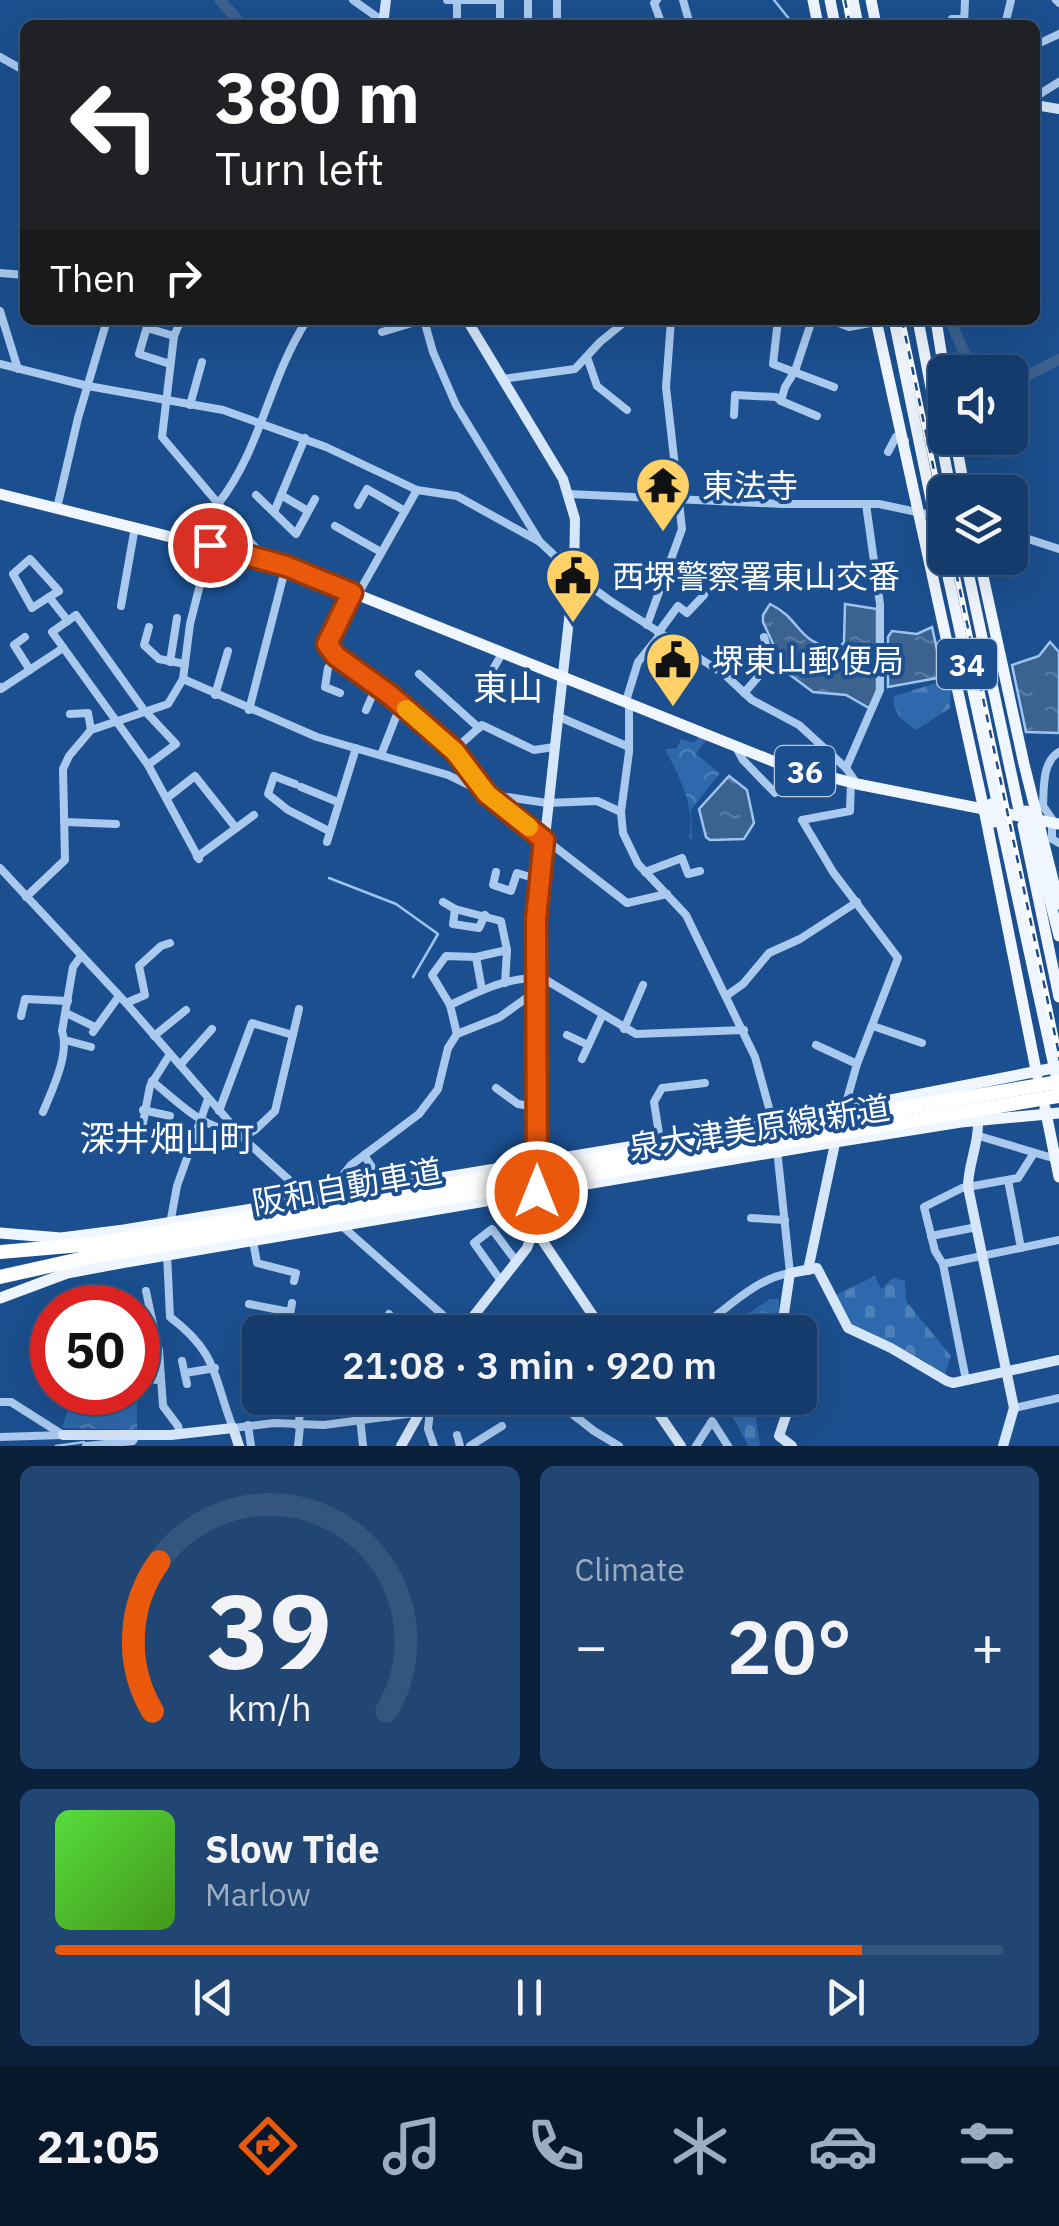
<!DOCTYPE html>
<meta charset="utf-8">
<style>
body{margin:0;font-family:"IBM Plex Sans","Noto Sans JP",sans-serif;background:#214673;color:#f1f3f6;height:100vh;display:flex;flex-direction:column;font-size:38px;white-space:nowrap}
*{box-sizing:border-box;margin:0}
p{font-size:32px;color:#9dadc1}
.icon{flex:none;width:55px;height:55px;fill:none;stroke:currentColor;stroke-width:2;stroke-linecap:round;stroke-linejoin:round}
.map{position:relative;height:1446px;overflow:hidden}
.panel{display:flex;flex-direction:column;gap:20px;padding:20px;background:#0b203b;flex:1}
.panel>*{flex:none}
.guide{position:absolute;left:20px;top:20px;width:1020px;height:305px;border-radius:15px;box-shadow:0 10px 40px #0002,0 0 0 2px #33557e;background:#202124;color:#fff;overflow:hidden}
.buttons{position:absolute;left:928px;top:355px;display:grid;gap:20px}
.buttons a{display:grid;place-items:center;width:100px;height:100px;border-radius:15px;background:#143b6b;box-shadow:0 10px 40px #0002,0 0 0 2px #33557e;font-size:50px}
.speed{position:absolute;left:30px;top:1285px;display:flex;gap:20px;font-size:50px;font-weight:700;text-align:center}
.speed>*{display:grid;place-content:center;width:130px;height:130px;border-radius:50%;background:#143b6b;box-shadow:0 10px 40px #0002,0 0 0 2px #33557e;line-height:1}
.speed .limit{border:15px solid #d22;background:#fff;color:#111}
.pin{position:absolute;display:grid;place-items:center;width:85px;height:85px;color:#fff;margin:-42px;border:5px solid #fff;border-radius:50%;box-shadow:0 2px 10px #0007}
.me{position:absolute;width:110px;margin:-55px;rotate:0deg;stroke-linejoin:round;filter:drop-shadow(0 0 8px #0008)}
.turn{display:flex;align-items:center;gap:35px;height:210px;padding:0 30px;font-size:45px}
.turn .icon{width:130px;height:130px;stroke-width:2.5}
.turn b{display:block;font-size:70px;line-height:85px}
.then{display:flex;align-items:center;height:95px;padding:0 30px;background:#0003;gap:20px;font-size:38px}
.big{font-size:75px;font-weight:600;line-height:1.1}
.panel .card{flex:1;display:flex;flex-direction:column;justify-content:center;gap:15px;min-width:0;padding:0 35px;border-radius:15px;background:#214673}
.panel .dial{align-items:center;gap:0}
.dial svg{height:260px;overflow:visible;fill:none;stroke:#33557e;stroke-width:7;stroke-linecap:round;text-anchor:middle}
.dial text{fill:#f1f3f6;stroke:none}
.song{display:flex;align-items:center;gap:30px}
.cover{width:120px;height:120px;border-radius:15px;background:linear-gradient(135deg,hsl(110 70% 55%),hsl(100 70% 35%))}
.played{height:10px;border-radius:5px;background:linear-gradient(90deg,#ea580c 85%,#33557e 85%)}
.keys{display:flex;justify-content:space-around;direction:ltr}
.heat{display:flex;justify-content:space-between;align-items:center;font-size:55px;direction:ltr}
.panel .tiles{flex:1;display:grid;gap:20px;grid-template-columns:1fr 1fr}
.card:last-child{grid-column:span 2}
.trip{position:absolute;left:242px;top:1315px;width:575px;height:100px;border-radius:15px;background:#143b6b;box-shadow:0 10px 40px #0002,0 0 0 2px #33557e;font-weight:600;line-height:100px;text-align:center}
.tab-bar{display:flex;height:160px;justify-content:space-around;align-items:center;background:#08182b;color:#9dadc1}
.tab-bar .icon{width:70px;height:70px}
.tab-bar .active{color:#ea580c}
.tab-bar b{font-size:45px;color:#f1f3f6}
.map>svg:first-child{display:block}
.forest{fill:url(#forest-firs)}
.cemetery{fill:url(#cemetery-stones)}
.park{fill:url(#park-crowns)}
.water{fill:url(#water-ripples);stroke:#9cc4f0;stroke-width:2.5}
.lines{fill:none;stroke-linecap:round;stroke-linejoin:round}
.stream{stroke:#9cc4f0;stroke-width:2.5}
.river{stroke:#3c6290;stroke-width:11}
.street{stroke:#a9c9ee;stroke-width:8}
.secondary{stroke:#d6e6fa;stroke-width:10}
.primary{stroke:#f0f6ff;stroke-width:11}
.rail-casing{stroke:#fff;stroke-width:6}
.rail{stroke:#1b4f8f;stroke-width:2.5;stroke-dasharray:8;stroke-linecap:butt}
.primary-bridge{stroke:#f0f6ff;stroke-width:11}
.highway-bridge{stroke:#fff;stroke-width:14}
.route-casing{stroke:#983908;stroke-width:25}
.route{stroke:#ea580c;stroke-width:18}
.slow{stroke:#f59e0b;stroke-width:18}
.labels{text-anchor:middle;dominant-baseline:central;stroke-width:8;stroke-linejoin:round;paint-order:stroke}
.shield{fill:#1b4f8f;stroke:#bbcadd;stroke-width:2.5}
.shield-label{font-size:30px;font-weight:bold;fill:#fff}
.poi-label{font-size:32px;fill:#fff;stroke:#1b4f8f;text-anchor:start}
.street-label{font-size:32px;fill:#fff;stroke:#1b4f8f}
.neighbourhood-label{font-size:35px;fill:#fff;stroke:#1b4f8f}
</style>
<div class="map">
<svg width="1059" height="1446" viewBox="0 0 1059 1446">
<defs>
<pattern id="forest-firs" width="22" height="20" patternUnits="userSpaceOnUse" patternTransform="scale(2.5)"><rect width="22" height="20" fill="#2e69ad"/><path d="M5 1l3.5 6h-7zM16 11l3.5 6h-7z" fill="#4d80b9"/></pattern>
<pattern id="cemetery-stones" width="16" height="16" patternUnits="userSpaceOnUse" patternTransform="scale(2.5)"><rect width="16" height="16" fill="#2e69ad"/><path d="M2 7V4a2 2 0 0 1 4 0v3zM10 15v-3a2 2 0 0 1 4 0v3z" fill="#4d80b9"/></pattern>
<pattern id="park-crowns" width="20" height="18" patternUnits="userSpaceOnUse" patternTransform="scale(2.5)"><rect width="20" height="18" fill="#2e69ad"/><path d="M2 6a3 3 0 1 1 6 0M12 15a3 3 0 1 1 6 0" fill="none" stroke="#4d80b9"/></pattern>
<pattern id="water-ripples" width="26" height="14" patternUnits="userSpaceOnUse" patternTransform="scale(2.5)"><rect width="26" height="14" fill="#3c6290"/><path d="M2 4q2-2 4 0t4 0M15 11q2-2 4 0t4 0" fill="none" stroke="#597aa1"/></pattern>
</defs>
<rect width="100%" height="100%" fill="#1b4f8f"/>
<path class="forest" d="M943,681L951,691L950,708L916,730C903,722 892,712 894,696Z"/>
<g class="cemetery">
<path d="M875,1276L881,1289L893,1278L905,1281L906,1301L951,1356L945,1374L898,1346L852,1325L836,1295Z"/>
<path d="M714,1398H748L756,1418L760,1446H748L732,1415Z"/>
</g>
<g class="park">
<path d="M700,736L707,739L696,754L720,773L691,810L692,839L689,838C696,807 679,776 665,749L677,748L681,739L694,743Z"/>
<path d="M770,1299H779V1319L783,1332H721Z"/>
<path d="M73,1393H134L137,1397V1430L62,1428Z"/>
</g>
<g class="water">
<path d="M770,604C803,620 795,643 838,649L844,642L845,604L877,609V695L869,708L846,695L813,692L786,672L763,622V615Z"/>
<path d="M932,627L943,677L888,687V637L892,631L917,634Z"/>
<path d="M1050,642L1059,652V733L1026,732L1012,665L1039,656Z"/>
<path d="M729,776L747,790L754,823L744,839L710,840L706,837L699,809Z"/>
</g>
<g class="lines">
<g class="stream">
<path d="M774,0L794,25"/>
<path d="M329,878L396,904L438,934L413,977"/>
<path d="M56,1446L84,1442"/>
</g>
<g class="river">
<path d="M220,0L242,25"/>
<path d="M950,320L967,359L980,372"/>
<path d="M1010,380L1023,378L1059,359"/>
</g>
<g class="street">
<path d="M353,0L384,22L411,25"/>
<path d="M447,0H500V25"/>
<path d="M457,0V25"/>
<path d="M657,0L654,3L662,25"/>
<path d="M683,0L690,25"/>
<path d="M1056,0L1059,3"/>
<path d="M528,25V0"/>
<path d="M557,25V0"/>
<path d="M953,25L952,19H964"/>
<path d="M964,25L965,0"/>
<path d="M1005,25L1011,0"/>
<path d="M1035,40L1042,42L1059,34"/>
<path d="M0,57L25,71"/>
<path d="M1035,97L1059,82"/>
<path d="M1035,120L1038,105"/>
<path d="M0,273L25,275"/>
<path d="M0,311L18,369"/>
<path d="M149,320L139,354L170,364"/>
<path d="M181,320L174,336L162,437L265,559"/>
<path d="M424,320L433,352L456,405L540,542"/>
<path d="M778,320L773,364L834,387"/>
<path d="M812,320L795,371L785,387L781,401L817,416"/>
<path d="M831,320L849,327L876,322"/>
<path d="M147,328L174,336"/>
<path d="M382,332L422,320"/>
<path d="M587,357L597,386L627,410"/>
<path d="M0,364L88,386L223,410L326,447L417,490L457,496L540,542L574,574L609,600L724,674L752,700L799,725L846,768L857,784"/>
<path d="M503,379L575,369L600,342L627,320"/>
<path d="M190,405L202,362"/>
<path d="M734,415L735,395L776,397L781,401"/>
<path d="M888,452L896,437L905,441"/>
<path d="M569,494L782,504H879L945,518"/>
<path d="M256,495L296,534L315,499"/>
<path d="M281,495L308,511"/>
<path d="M218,504C262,448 268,380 307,320"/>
<path d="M358,505L367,489L405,511"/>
<path d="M57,508L78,418L107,320"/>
<path d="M274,512L305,438"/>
<path d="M335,526L381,552"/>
<path d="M1010,533L1059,549"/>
<path d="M352,593L327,644L336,657L390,695L455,751L487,794L627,903L667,894"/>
<path d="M358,594L417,490"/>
<path d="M49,597L59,591L30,559L13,574L32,608L49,597L68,621"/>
<path d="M121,606L135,527"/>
<path d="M76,615L144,710L176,744L148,765L52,632Z"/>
<path d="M647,625L682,529L666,387L671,320"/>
<path d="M149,627L144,645L159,659L185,664"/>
<path d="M658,633L678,606L687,613L704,595"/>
<path d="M25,637L14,645L30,670"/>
<path d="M336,657L328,668L325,687L340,693"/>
<path d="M170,662L177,618"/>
<path d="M419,674L479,728"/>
<path d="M183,679L317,737L448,775L487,794L547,803L597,801L621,812"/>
<path d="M0,687L1,689L63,648"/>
<path d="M482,688L503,652"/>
<path d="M744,693L771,662L764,637"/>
<path d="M215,695L228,651"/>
<path d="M626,701L638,662L660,635"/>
<path d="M629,703V752L621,812L623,833L638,864L686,915L755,1057L774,1126"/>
<path d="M249,710L286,566"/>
<path d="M366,710L377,685"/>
<path d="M70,714L88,713L91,730"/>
<path d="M557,716L629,747"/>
<path d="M735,745L743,760L775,793"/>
<path d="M454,750L482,725L534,750L554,747"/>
<path d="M1059,752C1042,762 1044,788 1043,806L1052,819V839L1059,843"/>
<path d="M381,755L401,704"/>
<path d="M148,765L199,859"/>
<path d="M846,768L880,690V604L866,504"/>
<path d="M295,784L274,776L268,794L288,810L329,831"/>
<path d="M301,787L338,802"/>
<path d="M167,798L195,776L236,828"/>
<path d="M64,822L116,824"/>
<path d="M327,842L356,748"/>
<path d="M197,857L254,815"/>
<path d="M0,868L126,1003L246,1141L310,1199"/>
<path d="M496,872L493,885L511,891L517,873L540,880"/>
<path d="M645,872L682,858L688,874L700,871"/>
<path d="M26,897L65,860L63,769L69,756L91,730L168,704L183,679L190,624L210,545L224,512"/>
<path d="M443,902L455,909L501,921L507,950"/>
<path d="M455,909L453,924L479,928L485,915"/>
<path d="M476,957L507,950L505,983"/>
<path d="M482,990L476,957L446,956L432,975L450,1005C478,992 513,973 546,980L636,1034L744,1030"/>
<path d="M726,996L743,984L769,953L800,939L857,902"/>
<path d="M126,1003L145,995L139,966L161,946L170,943"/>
<path d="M450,1005L457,1034"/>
<path d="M66,1013L95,1027"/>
<path d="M21,1016L25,999L68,1001"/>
<path d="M873,1026L922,1043"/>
<path d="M624,1029L643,985"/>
<path d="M93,1032L119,996"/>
<path d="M567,1035L588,1045"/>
<path d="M154,1036L186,1010"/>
<path d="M65,1040L91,1047"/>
<path d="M816,1045L857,1064"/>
<path d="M582,1059L602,1016"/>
<path d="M180,1065L212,1029"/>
<path d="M152,1081C177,1101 203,1130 237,1131"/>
<path d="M496,1088L518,1104L537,1107"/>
<path d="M143,1110L170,1116"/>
<path d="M844,1110L857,1064L898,958L833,872L802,820L850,811L851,782"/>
<path d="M219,1111L252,1023L293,1035"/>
<path d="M43,1112C52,1090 70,1054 62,1031L73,967L81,956"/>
<path d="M979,1136L1056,1159"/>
<path d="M243,1137L255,1130L275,1111L299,1009"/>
<path d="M660,1140L654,1102L662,1088L705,1083"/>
<path d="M138,1149L150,1086L170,1054"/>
<path d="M364,1155L377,1175L380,1186"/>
<path d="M1008,1180L1021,1248"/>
<path d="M340,1194L337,1182L351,1165L419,1114L438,1089L448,1048L457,1034L500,1017L536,991"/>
<path d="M751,1218L785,1220"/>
<path d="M170,1224L177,1186L208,1099"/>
<path d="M342,1226L462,1332"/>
<path d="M931,1236L977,1227"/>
<path d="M253,1241L257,1263L296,1273L294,1281"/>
<path d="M167,1253L170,1317C219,1354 213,1377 233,1428L274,1423L324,1425L430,1411L428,1429L434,1446"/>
<path d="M943,1264L1059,1240"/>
<path d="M501,1281L474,1243L492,1229L516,1261"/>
<path d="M146,1291L154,1329"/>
<path d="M249,1304L290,1312"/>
<path d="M346,1329L347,1332"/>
<path d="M287,1332L292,1303"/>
<path d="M380,1332L389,1314"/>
<path d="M700,1332L705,1324C731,1305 758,1278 790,1273L777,1149"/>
<path d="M182,1361L187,1384"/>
<path d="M185,1373L215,1368"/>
<path d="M161,1380L138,1379L139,1349L159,1350L163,1406L178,1426L180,1434"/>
<path d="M966,1380L943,1264L935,1251L924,1207L962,1188L1018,1178L1034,1153"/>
<path d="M358,1398L363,1446"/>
<path d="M385,1398L388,1417"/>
<path d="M552,1398L594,1431L619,1446"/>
<path d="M0,1402H11L63,1435"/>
<path d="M1014,1408L1059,1398"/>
<path d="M248,1425L251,1446"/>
<path d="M298,1426L303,1398"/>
<path d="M457,1435L460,1446"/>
<path d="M0,1437L63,1435"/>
<path d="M86,1446L133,1441L136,1435"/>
<path d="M298,1446L300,1426"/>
<path d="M470,1446L502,1426"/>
<path d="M696,1446L712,1421L728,1446"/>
</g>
<g class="secondary">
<path d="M383,25L386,0"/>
<path d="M1035,105L1059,109"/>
<path d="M467,320L563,479L575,519L574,574L536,919L537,1167"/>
<path d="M978,1121C979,1144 968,1164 968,1187L1014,1408L1003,1446"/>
<path d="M536,1231L604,1332"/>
<path d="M808,1270L837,1134"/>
<path d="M461,1332L527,1248L537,1221V1189"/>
<path d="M788,1332L784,1313L790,1273L817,1268L848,1328L891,1348L947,1381L953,1383L1059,1360"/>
<path d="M648,1398L681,1446"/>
<path d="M792,1398L779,1436L792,1446"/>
<path d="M63,1435H171L233,1428L239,1446"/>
<path d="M401,1446L428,1398"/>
</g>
<g class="primary">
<path d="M813,0L818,25"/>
<path d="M830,0L835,25"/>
<path d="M853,0L858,25"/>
<path d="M871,0L876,25"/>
<path d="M876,320L986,819L1037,1075"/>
<path d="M894,320L933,509"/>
<path d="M918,320L951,492"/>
<path d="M936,320L945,377"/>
<path d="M955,438L965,492"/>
<path d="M0,494L286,566L780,764L857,784L1059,824"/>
<path d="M936,521L998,806"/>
<path d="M965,558L1019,810"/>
<path d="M979,558L1024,764L1059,904"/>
<path d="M1001,822L1051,1052"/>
<path d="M1023,825L1059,997"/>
<path d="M1031,827L1059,936"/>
<path d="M1045,1108L1059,1177"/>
<path d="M0,1233L61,1238L124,1230L768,1124L1059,1067"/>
<path d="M0,1298L67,1273L126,1262L835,1142L961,1122L1059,1113"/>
</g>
<g class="rail-casing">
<g id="rail">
<path d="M845,0L850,25"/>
<path d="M902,320L945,522"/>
<path d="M953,558L1059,1054"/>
</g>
</g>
<use href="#rail" class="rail"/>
<g class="primary-bridge">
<path d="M933,509L936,521"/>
<path d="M991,804L994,822"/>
<path d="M1026,811L1031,827"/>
<path d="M1051,1052L1059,1089"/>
</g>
<g class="highway-bridge">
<path d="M0,1252L93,1244L1059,1082"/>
<path d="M0,1277L89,1257L1059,1096"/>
</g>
</g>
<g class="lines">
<g class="route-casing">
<path id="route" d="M210,545L286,566L352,593L327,644L336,656L390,695L454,750L487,794L544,840L536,919L537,1192"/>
</g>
<use href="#route" class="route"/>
<path class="slow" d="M406,709L455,752L487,794L529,827"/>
</g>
<defs>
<g id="temple-pin" transform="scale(2.875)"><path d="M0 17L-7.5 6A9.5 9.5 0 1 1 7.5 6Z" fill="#ffd166" stroke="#1b4f8f"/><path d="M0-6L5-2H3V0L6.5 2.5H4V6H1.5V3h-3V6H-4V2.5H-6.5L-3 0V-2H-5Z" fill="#111"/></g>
<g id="civic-pin" transform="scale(2.875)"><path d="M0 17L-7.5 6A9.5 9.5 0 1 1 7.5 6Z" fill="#ffd166" stroke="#1b4f8f"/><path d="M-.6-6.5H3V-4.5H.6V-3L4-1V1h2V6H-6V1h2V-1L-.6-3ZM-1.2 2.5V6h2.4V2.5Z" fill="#111"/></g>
</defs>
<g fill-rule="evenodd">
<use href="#temple-pin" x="663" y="485"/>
<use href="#civic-pin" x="573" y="576"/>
<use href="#civic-pin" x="673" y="660"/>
</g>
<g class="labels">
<g class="shield">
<rect x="937" y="639" width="60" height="50" rx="8"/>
<rect x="775" y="746" width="60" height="50" rx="8"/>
</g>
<g class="shield-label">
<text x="967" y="664">34</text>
<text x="805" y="771">36</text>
</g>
<g class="poi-label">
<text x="702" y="485">東法寺</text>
<text x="612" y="576">西堺警察署東山交番</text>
<text x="712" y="660">堺東山郵便局</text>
</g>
<g class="street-label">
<text transform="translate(759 1127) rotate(-9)">泉大津美原線 新道</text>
<text transform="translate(347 1186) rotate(-10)">阪和自動車道</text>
</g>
<g class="neighbourhood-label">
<text x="508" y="687">東山</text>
<text x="167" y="1138">深井畑山町</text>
</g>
</g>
</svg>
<div class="buttons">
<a><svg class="icon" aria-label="sound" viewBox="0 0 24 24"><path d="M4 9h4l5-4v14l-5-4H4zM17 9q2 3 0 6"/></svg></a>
<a><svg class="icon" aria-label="layers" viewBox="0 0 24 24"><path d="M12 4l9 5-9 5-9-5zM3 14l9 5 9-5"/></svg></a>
</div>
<div class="speed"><div class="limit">50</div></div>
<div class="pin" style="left:210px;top:545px;background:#d93025"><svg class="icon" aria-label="arrive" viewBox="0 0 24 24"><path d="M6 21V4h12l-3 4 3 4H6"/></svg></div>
<svg class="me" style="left:537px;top:1192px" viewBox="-20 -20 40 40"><circle r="17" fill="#ea580c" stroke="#fff" stroke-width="3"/><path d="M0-11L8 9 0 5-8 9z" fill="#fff"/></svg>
<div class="trip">21:08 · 3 min · 920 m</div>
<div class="guide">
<div class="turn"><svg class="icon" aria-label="left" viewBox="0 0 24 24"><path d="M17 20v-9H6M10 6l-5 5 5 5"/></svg><div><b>380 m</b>Turn left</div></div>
<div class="then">Then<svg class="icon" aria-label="right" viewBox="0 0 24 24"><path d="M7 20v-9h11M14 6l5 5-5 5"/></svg></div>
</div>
</div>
<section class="panel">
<div class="tiles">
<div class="card dial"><svg viewBox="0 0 100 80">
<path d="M14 69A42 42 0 1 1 86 69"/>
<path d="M14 69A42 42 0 0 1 16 23" stroke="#ea580c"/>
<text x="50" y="56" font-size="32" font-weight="700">39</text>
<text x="50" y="72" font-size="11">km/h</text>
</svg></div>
<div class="card"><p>Climate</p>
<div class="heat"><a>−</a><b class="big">20°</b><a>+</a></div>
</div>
<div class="card">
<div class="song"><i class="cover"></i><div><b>Slow Tide</b><p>Marlow</p></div></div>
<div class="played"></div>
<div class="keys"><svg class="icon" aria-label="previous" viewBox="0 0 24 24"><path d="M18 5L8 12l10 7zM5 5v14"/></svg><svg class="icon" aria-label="pause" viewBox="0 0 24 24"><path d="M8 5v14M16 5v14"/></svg><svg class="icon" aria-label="next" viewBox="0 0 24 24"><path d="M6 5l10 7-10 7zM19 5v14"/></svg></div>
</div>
</div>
</section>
<nav class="tab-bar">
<b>21:05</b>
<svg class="icon active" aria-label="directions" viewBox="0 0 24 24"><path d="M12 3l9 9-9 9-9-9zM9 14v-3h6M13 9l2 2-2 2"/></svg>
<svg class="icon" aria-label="music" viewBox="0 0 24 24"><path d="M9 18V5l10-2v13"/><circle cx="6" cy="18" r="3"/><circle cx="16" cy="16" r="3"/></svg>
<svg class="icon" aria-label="phone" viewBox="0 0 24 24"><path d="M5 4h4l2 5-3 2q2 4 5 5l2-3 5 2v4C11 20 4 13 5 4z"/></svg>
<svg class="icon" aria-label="climate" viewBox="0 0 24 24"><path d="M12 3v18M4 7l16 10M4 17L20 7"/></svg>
<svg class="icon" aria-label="car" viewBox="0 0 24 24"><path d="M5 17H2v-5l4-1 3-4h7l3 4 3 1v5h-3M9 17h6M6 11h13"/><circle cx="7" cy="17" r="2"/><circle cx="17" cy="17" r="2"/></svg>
<svg class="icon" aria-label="filters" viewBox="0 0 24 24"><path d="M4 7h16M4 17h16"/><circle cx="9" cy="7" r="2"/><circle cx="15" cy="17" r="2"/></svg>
</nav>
